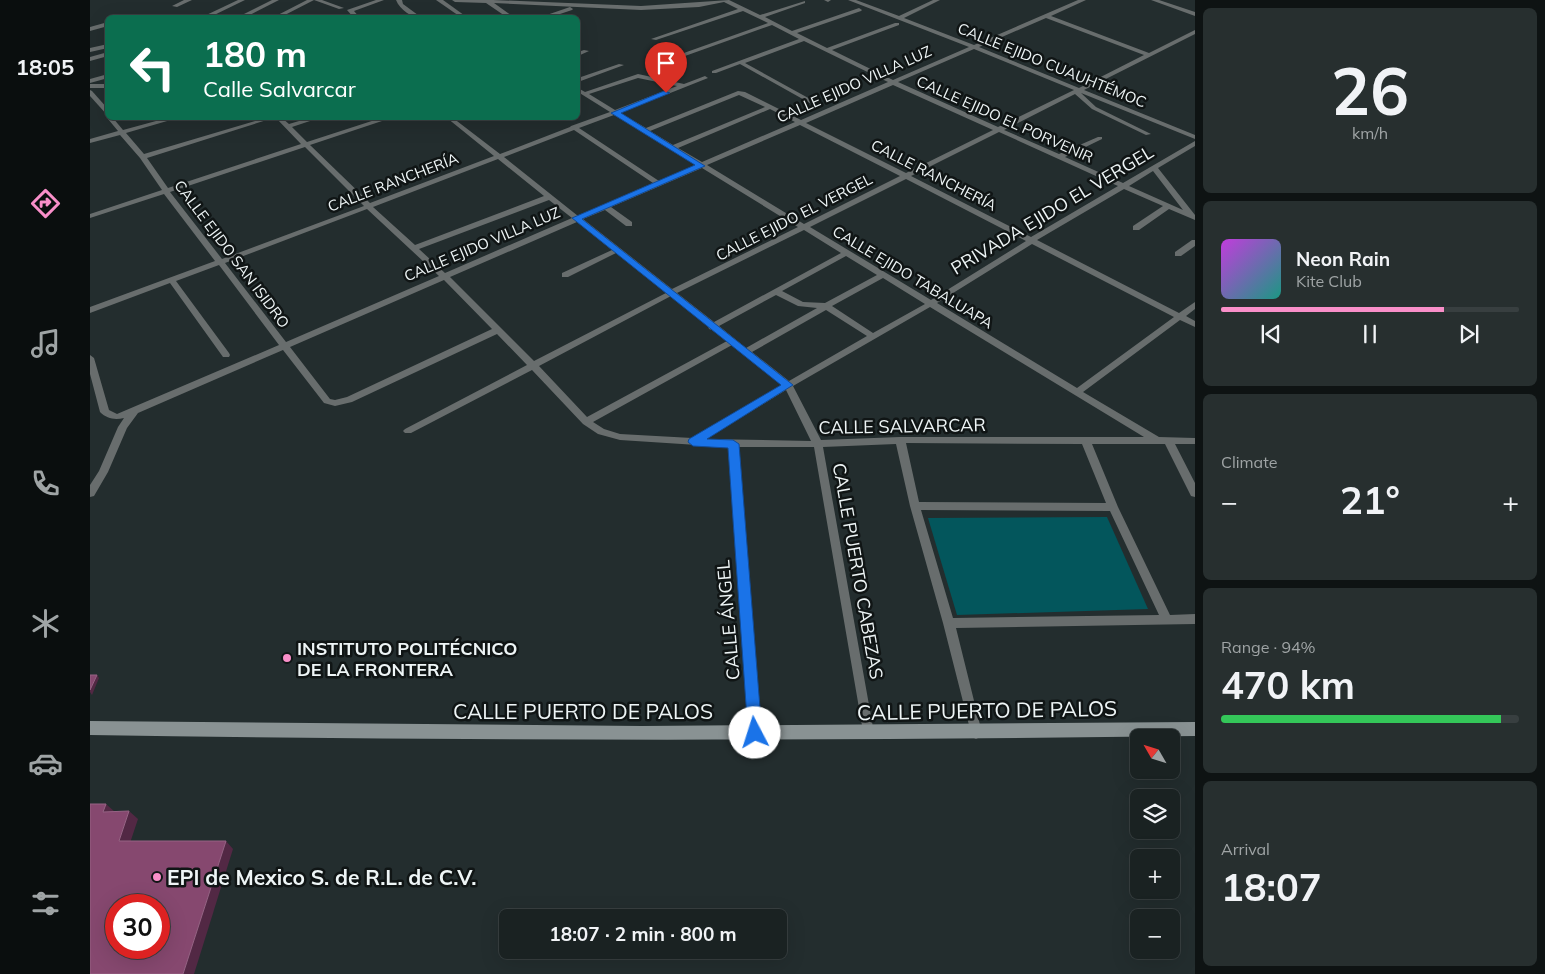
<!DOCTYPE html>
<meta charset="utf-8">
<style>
body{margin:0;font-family:Mulish,sans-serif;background:#272f2f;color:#f1f3f6;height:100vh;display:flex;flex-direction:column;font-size:19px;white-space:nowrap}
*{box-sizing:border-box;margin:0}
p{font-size:16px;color:#9fa4a5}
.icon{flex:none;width:28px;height:28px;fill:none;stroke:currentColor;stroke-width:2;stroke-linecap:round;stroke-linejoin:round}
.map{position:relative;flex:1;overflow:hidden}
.side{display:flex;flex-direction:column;gap:8px;padding:8px;background:#0e1313;width:350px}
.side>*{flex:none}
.hud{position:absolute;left:15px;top:15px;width:475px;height:105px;border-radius:8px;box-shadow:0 5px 20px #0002,0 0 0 1px #383f40;background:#0b6e4f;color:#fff;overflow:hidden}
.needle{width:32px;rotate:309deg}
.controls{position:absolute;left:1040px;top:729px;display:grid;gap:10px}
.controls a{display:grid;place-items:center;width:50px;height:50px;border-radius:8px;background:#1a2222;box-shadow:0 5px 20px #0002,0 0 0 1px #383f40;font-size:25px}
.speed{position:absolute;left:15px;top:894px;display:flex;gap:10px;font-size:25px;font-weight:700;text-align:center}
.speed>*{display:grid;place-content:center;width:65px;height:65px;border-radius:50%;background:#1a2222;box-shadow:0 5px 20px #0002,0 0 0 1px #383f40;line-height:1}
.speed .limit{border:8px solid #d22;background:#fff;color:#111}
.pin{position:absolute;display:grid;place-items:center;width:42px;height:42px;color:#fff;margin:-51px -21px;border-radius:50% 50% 50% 0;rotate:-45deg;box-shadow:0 0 5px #0007}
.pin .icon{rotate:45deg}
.me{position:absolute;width:55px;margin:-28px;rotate:355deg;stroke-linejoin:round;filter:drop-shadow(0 0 4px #0008)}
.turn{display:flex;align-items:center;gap:18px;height:105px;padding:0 15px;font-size:22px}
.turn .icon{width:65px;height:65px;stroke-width:2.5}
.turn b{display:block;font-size:35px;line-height:42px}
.big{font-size:38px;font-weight:700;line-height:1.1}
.side .tile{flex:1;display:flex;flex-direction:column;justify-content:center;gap:8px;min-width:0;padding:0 18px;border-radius:8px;background:#272f2f}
.side .dial{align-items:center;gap:0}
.dial b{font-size:65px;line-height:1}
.song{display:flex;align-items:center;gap:15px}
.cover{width:60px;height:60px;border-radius:8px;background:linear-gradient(135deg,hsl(290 70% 55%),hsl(170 70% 35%))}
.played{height:5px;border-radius:2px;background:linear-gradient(90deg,#f98fc9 75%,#383f40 75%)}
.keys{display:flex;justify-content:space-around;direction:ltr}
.heat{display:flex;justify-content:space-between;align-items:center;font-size:28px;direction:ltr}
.charge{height:8px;border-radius:4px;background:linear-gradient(90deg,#34c759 94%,#383f40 0)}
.trip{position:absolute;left:409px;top:909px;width:288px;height:50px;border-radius:8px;background:#1a2222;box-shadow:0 5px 20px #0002,0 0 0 1px #383f40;font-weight:700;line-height:50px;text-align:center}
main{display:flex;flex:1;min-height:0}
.dock{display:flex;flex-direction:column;width:90px;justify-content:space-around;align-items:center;background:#0a0e0e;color:#9fa4a5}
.dock .icon{width:35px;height:35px}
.dock .current{color:#f98fc9}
.dock b{font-size:22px;color:#f1f3f6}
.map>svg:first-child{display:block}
.green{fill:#03565c}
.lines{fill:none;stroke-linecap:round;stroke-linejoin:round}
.street{fill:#686d6d;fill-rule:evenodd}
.secondary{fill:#899293;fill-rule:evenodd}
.shaded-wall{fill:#522844}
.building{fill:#86486f;stroke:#966384;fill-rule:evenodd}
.route{fill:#1a73e8;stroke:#114b97}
.poi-dot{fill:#f98fc9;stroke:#101515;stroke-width:2}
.labels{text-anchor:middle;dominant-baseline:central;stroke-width:5;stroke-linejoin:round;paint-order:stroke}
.far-street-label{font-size:15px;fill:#eef5f6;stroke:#101515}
.street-label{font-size:18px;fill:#eef5f6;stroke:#101515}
.poi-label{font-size:18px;font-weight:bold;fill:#eef5f6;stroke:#101515;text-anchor:start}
.near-street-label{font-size:21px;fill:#eef5f6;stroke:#101515}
.near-poi-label{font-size:21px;font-weight:bold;fill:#eef5f6;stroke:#101515;text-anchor:start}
</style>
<main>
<nav class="dock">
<b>18:05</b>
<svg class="icon current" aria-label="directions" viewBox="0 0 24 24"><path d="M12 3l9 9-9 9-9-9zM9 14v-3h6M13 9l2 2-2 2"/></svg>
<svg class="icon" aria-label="music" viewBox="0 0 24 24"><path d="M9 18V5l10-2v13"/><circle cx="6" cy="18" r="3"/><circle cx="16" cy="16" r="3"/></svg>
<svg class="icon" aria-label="phone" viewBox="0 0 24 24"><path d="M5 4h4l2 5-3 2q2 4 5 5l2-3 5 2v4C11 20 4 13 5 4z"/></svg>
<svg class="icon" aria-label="climate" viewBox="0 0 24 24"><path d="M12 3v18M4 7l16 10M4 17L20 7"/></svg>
<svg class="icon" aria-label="car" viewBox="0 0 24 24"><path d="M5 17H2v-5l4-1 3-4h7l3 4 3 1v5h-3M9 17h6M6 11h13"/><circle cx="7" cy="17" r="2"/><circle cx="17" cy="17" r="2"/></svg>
<svg class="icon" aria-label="filters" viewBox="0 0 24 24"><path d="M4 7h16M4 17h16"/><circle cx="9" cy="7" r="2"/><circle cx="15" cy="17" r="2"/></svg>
</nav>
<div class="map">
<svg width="1105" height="974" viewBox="0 0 1105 974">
<rect width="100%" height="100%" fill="#232d2e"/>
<path class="green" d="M1017,517L1058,609L867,615L838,518Z"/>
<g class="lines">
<g class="street">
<path d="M94,0H102L87,7L82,6Z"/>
<path d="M148,0H155L118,18H110Z"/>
<path d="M182,0H189L154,18H146Z"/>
<path d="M217,0H232L254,8L249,9L224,0L189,18H182Z"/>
<path d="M286,0H294L264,11L270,18H264L257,10Z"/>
<path d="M306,0H312L313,4L332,18C322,18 310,10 306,0Z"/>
<path d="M346,0H353L378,18H372Z"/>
<path d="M362,0H403L551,6L639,0L670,15L715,1V3L675,17L702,31L769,8L772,10L771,11L707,33L737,48L805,23H809V25L742,50L803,80L879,47L758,0H766L809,16L843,0H850L814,18L884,45L988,0H996L961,16L1059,53L1105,30V34L994,90L1105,135V139L991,93L1006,107L1061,134L1056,135L1002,109L985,94L914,130L969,154L1008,137H1012V139L975,157L1033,183L1105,141V146L1068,168L1105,215V220L1079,209L1049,230H1043V226L1073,206L1034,189L947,240L1089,313L1105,302V309L1096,316L1105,321V327L1090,320L993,392L1069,437L1105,438V444H1085L1105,483V497L1101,496L1075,444H1002L1028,507L1080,615L1105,614V624L866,628L892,733L890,737L886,739L882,737L853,623L820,506L806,444L733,447L784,733L782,737L778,739L774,737L724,447H648L671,733L669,737L665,739L661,737L659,733L638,447L530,440L508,434L493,424L442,370L321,433H315L313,431L315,429L437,365L407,334L262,402L245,406L234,403L193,350L48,413L37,428L18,472L4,496L0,497V485L9,471L28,427L34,418C25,420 17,419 10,412L0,374V355L4,358L19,410L27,414L189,345L129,265L86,281L139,353L140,355L139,357H133L80,283L0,313V307L125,261L74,194L0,218V214L72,190L50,158L30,135L0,143V139L28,131L18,119L17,118L18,117L23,118L33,130L77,118H85L84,119L36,133L54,154L175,118H183L57,158L78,188L211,144L186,118H192L199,124L219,118H227L226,119L202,127L217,142L291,118H299L298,119L220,145L280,203L404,156L357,118H363L410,154L480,127L481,126L520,112L488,92V88L495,92L548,74L594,84L615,76L618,78L530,113L556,128L648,91L655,92L711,120L798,82L714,41L655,63L731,105V107H727L650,64L626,73H622V71L709,39L682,25L595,56H591V54L678,23L653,11L566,40L561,39L648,9L634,2L609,7L551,10L404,3L425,18H418L396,3L365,2ZM956,18L1054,55L989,88L889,47ZM884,49L984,90L908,127L808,82ZM548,78L587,86L525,110L499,94ZM803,85L903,130L816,173L716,123ZM649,95L675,107L583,145L560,131ZM680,109L705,122L612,162L588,148ZM524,115L578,147L579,149L582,150L606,165L569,181L489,128ZM710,125L810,176L714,224L617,165ZM484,130L563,183L488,216L414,157ZM909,132L1028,186L941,237L821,176ZM215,147L274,206L132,259L80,192ZM408,159L454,196L325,245L283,207ZM612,168L708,227L582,289L493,219L515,210L536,226H542V222L521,207ZM1063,171L1093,210L1039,186ZM816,179L936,241L841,300L720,227ZM459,200L482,218L355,273L329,249ZM277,209L349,276L196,342L135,263ZM487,222L522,250L472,273V277H478L526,253L576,293L444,361L360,277ZM714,230L751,253L624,322L587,293ZM942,244L1084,317L987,388L847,303ZM756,256L787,275L735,303L713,302L692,291ZM793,278L835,304L783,333L742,306ZM354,280L402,329L257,397L245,400L240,399L200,347ZM686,295L708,306L727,308L656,348L629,326ZM581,296L618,326L619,329L622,330L637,341L497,417L449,366ZM840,307L1054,437H810L731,440L703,386ZM736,310L777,336L699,381L662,352ZM642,345L692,385L602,438L530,434L514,429L503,422ZM696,390L721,441L616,439ZM816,443L992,444L1016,503L829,502ZM831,510L1020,511L1069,615L863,618Z"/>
<path d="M734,0H741L738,2Z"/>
<path d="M1061,0H1069L1105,12V16Z"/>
<path d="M480,7L483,9L482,10L458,18H448Z"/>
<path d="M18,22V26L0,31V27Z"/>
<path d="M18,44V48L0,52V48Z"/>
<path d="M494,50L499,51L488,56V52Z"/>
<path d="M18,52V56L0,61V57Z"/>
<path d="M529,64L534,65L488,82V78Z"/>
<path d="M18,74V78L0,83V79Z"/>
<rect x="0" y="84" width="18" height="4"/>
<path d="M0,90L2,91L18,109V116L0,96Z"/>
<path d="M1102,240H1105V246L1091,256H1085V252Z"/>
</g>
<path class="secondary" d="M0,721L552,726L1105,722V736C737,741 368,741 0,735Z"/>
</g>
<g class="shaded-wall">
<path d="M7,675L9,678L2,695L0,692V690Z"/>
<path d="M16,804L25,812H13Z"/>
<path d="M39,811L48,819L38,849L29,841Z"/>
<path d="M136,841L143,849L104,974H93Z"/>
</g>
<g class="building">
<path d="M0,675H7L0,690Z"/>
<path d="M0,804H16L13,812L39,811L29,841H136L93,974H0ZM26,905H69V948H26Z"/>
</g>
<path class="route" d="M574,91L580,93L531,113L615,166L492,219L703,385L617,439L643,440L649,444L672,733L670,737L665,739L660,737L658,733L638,448L603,446L598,442L599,439L691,385L482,218L605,165L521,113Z"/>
<g class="poi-dot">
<circle cx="197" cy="658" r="5"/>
<circle cx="67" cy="877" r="5"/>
</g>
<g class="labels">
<g class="far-street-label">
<text transform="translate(962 65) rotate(22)">CALLE EJIDO CUAUHTÉMOC</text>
<text transform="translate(764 84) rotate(-24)">CALLE EJIDO VILLA LUZ</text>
<text transform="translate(915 119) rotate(24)">CALLE EJIDO EL PORVENIR</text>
<text transform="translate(844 175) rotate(27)">CALLE RANCHERÍA</text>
<text transform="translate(303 182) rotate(-21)">CALLE RANCHERÍA</text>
<text transform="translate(704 217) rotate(-27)">CALLE EJIDO EL VERGEL</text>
<text transform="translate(392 244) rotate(-23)">CALLE EJIDO VILLA LUZ</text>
<text transform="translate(142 254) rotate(53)">CALLE EJIDO SAN ISIDRO</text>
<text transform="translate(823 277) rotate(31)">CALLE EJIDO TABALUAPA</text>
</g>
<g class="street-label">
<text transform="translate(962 210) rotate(-31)">PRIVADA EJIDO EL VERGEL</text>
<text transform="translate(812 426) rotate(-1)">CALLE SALVARCAR</text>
<text transform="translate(768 571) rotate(80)">CALLE PUERTO CABEZAS</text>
<text transform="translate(638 620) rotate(-95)">CALLE ÁNGEL</text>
</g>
<g class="poi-label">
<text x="207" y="648">INSTITUTO POLITÉCNICO<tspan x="207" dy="21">DE LA FRONTERA</tspan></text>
</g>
<g class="near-street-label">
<text transform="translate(897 710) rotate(-1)">CALLE PUERTO DE PALOS</text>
<text x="493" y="711">CALLE PUERTO DE PALOS</text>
</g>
<g class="near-poi-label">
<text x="77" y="877">EPI de Mexico S. de R.L. de C.V.</text>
</g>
</g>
</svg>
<div class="controls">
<a><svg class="needle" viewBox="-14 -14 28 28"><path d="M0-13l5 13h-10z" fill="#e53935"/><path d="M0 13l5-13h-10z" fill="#9fa4a5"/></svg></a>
<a><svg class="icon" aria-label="layers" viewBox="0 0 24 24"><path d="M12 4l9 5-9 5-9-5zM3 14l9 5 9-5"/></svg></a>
<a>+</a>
<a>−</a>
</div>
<div class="speed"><div class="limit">30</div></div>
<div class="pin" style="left:576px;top:93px;background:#d93025"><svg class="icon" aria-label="arrive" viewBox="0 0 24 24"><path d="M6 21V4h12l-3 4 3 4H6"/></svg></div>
<svg class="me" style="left:665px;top:733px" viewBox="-20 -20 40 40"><circle r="19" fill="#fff"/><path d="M0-13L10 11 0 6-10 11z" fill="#1a73e8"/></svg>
<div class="trip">18:07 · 2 min · 800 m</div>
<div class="hud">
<div class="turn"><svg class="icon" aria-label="left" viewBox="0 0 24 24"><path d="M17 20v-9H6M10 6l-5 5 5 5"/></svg><div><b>180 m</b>Calle Salvarcar</div></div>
</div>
</div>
<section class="side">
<div class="tile dial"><b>26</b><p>km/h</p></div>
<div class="tile">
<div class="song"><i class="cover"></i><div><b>Neon Rain</b><p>Kite Club</p></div></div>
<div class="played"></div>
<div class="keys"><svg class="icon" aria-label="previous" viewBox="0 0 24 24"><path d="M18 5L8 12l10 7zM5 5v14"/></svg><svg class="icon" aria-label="pause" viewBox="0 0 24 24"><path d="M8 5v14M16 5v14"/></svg><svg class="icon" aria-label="next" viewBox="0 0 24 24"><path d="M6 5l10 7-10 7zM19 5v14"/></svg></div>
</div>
<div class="tile"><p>Climate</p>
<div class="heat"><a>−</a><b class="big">21°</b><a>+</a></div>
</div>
<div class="tile"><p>Range · 94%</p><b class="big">470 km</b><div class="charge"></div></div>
<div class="tile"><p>Arrival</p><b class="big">18:07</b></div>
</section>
</main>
